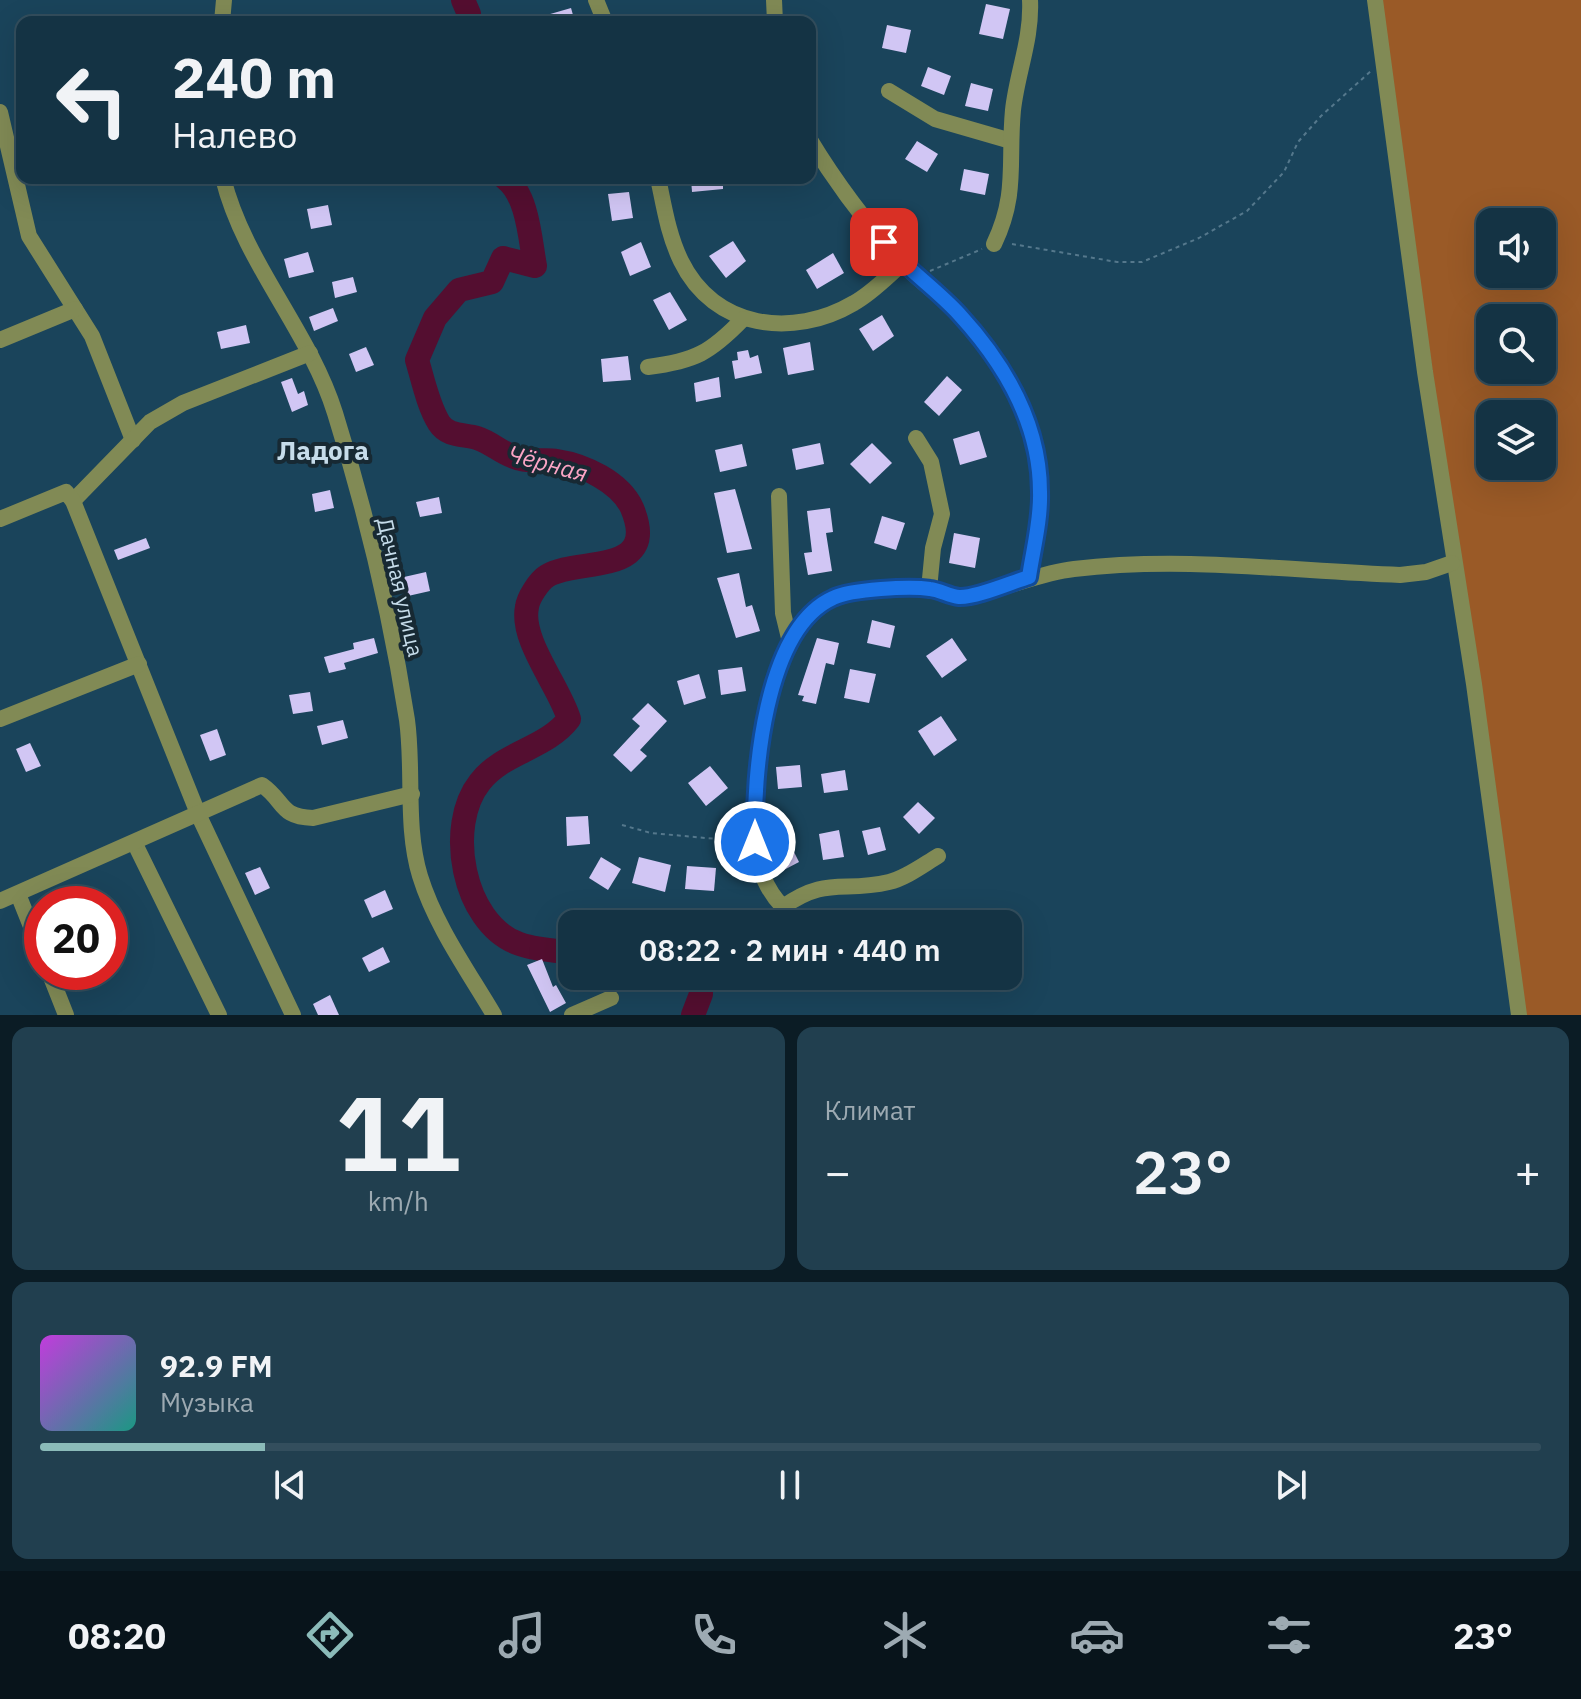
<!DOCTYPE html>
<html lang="ru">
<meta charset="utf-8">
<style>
body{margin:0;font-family:"IBM Plex Sans",sans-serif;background:#213f4f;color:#f1f3f6;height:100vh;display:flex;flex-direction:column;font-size:30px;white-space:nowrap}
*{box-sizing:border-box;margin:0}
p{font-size:26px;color:#9daab2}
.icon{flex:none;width:44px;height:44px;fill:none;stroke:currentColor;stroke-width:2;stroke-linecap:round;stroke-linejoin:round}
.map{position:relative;height:1015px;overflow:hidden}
.side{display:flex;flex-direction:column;gap:12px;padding:12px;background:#0b1c25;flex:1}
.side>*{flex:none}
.guide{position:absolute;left:16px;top:16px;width:800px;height:168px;border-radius:16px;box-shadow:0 8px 32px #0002,0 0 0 2px #334e5d;background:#143344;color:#f1f3f6;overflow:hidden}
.tools{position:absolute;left:1476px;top:208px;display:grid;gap:16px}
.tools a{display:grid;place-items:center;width:80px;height:80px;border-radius:16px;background:#143344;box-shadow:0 8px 32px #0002,0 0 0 2px #334e5d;font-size:40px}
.speed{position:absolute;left:24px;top:886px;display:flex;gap:16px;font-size:40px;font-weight:700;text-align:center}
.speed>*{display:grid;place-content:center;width:104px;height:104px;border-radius:50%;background:#143344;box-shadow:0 8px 32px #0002,0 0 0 2px #334e5d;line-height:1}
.speed .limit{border:12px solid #d22;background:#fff;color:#111}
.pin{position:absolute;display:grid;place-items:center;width:68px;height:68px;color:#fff;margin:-34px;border-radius:16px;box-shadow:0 4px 12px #0006}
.me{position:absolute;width:88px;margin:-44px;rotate:0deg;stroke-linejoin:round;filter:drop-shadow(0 0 6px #0008)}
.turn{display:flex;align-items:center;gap:28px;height:168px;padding:0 24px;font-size:36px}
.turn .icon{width:104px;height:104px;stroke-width:2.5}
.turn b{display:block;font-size:56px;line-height:68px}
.big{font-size:60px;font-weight:600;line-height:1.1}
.side .tile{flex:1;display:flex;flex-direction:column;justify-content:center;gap:12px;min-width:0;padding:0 28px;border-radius:16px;background:#213f4f}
.side .dial{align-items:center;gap:0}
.dial b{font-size:104px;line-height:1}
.song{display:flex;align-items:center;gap:24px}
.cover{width:96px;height:96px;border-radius:12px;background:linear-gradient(135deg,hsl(290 70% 55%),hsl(170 70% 35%))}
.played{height:8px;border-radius:4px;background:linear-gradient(90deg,#8bbbb9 15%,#334e5d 15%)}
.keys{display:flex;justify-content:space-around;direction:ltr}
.heat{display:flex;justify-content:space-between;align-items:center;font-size:44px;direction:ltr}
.side .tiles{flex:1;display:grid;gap:12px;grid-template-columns:1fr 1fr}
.tile:last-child{grid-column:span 2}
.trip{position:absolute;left:558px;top:910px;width:464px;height:80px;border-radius:16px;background:#143344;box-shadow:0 8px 32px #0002,0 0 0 2px #334e5d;font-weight:600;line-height:80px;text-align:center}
.menu{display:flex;height:128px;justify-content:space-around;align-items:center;background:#08141b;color:#9daab2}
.menu .icon{width:56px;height:56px}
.menu .on{color:#8bbbb9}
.menu b{font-size:36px;color:#f1f3f6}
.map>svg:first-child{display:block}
.forest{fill:#9a5a27;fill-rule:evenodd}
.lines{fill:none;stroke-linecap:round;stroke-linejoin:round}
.river{stroke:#540e30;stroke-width:24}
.building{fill:#d1c6f4}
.path{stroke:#55788c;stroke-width:2;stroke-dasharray:4 4;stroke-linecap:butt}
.minor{stroke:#818a55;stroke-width:16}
.route-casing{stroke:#114b97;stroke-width:20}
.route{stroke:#1a73e8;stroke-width:14}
.labels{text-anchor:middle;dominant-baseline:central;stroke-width:8;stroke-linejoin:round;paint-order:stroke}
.street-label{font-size:22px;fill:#c6dcea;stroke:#172933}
.water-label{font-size:24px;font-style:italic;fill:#fca5c5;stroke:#172933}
.quarter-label{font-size:26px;font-weight:bold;fill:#c6dcea;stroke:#172933}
</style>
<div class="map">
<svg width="1581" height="1015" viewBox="0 0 1581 1015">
<rect width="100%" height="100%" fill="#1a445b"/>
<path class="forest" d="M1379,0H1581V1015H1525ZM1490,222H1542V274H1490ZM1490,318H1542V370H1490ZM1490,414H1542V466H1490Z"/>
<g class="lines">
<g class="river">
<path d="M463,0L469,14L466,22"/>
<path d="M505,178C528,195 530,239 535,266L503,258L492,282L459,290L435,318L417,360C423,380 428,405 439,423C448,437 464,434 477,438C493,443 504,456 521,459C533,462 545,459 557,461C584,465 620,482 632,508C661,577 577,557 547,576C539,581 528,598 527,607C520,640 559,686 569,719C546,749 503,752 480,782C445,826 463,922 517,943C533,950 555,950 572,953"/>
<path d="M693,1015L701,994V976"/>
</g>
</g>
<g class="building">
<path d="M986,4L1010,9L1003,39L979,34Z"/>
<path d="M571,8L575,22H534L533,19Z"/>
<path d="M887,25L911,30L906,53L882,48Z"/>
<path d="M928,67L951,76L944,95L921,86Z"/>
<path d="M971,83L993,89L988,111L965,106Z"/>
<path d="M917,141L938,154L927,172L905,159Z"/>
<path d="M964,169L989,174L985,195L960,190Z"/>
<path d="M691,178H723V189L692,192Z"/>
<path d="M629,192L633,218L612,221L608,194Z"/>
<path d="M328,205L332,225L311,229L307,209Z"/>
<path d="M733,241L746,261L726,278L709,256Z"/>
<path d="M641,242L651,267L630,276L621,252Z"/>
<path d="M308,252L314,272L289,278L284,259Z"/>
<path d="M833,253L844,273L817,289L806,270Z"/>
<path d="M353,277L357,292L335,298L332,282Z"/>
<path d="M670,292L687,320L669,330L653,300Z"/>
<path d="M333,308L338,321L314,331L309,317Z"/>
<path d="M882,315L894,336L873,351L859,329Z"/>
<path d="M246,325L250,343L221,349L217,332Z"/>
<path d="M810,342L814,370L788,375L783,348Z"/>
<path d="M366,347L374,365L356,372L349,354Z"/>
<path d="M748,350L750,358L758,355L762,373L735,379L732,361L738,360L737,352Z"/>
<path d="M628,356L631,380L603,382L601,359Z"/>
<path d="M947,376L962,390L939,416L924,402Z"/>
<path d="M719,377L721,397L696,402L694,383Z"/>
<path d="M292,378L298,394L304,391L308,405L292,412L281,382Z"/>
<path d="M979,431L987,457L960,465L953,439Z"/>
<path d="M820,443L824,464L796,470L792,449Z"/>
<path d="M872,443L892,463L870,484L850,464Z"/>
<path d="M742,444L747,466L720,472L715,450Z"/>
<path d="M735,489L752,549L727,553L714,493Z"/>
<path d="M330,490L334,508L315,512L312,494Z"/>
<path d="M439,497L442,513L420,517L416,502Z"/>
<path d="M830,508L833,532L826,533L832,571L808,575L804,553L812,552L807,511Z"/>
<path d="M882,516L905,523L896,550L874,543Z"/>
<path d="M954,533L980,538L975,568L949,563Z"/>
<path d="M146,538L150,548L118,560L114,550Z"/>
<path d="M426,572L430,591L408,596L404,577Z"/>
<path d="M739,573L746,607L752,605L760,631L736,638L717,578Z"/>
<path d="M872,620L895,626L890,648L867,643Z"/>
<path d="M374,638L378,653L344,663L346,669L329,673L324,657L354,649L353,643Z"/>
<path d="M817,638L839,643L834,665L826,663L816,704L802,701L804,696L798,695Z"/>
<path d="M952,638L967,660L942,678L926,656Z"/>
<path d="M742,667L746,691L721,695L718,670Z"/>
<path d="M850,669L876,674L869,703L844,698Z"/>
<path d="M699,674L706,698L684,705L677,681Z"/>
<path d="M310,692L313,711L293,714L289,695Z"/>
<path d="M648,703L667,721L640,750L647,756L631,772L613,755L640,726L632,719Z"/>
<path d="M941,716L957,740L934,756L918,731Z"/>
<path d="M343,720L348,738L322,745L317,726Z"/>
<path d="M217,729L226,755L210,761L200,735Z"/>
<path d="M30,743L41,766L26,772L16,749Z"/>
<path d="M800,765L802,787L778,789L776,767Z"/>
<path d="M710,766L728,788L706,806L688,783Z"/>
<path d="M845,770L848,790L824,793L821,774Z"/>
<path d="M918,802L935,818L919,834L903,817Z"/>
<path d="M588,816L590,844L567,846L566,817Z"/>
<path d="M880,827L886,850L868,855L862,831Z"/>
<path d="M839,830L844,857L823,860L819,834Z"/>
<path d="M788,840L799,862L780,872L769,850Z"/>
<path d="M601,857L621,869L608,890L589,878Z"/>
<path d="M639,857L671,865L665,892L632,883Z"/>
<path d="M687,866L716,868L714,891L685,889Z"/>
<path d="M260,867L270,888L255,895L245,873Z"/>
<path d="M385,890L393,909L372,918L364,900Z"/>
<path d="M383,947L390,962L369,972L362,958Z"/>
<path d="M542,959L553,987L556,985L566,1003L550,1012L527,965Z"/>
<path d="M330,995L339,1015H318L313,1004Z"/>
</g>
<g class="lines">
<g class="path">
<path d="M1012,244L1117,262H1142L1199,238L1247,211L1284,172L1298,142L1321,116L1371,71"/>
<path d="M930,271L982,249"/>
<path d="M622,825L651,833L739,841"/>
</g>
<g class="minor">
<path d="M596,0L605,22"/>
<path d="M774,0L775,22"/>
<path d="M1375,0L1425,372L1474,684L1519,1015"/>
<path d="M222,22L224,0"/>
<path d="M889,91L935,119L1011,141"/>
<path d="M0,112L29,236L92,336L133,440"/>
<path d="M810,140C836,183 867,224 901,262C917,280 938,293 955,310C997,352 1033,409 1039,468C1043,504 1034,541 1029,577"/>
<path d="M223,178C244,263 309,330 335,413C366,512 391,617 407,720C414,771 405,827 420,876C435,925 468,971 494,1015"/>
<path d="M658,178C664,206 668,234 681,261C714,329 793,339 854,303C872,293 887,277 902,264"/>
<path d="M994,244C1018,194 1008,162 1013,110C1017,73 1032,39 1030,0"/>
<path d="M0,340L75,309"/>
<path d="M648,367C695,361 710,353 743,319"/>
<path d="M916,438L931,462L942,514L933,548L929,589"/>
<path d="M779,496L783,613L790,642"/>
<path d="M73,501L150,422L183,403L310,353"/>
<path d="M0,519L66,492L73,501L199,816L293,1015"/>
<path d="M0,719L139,664"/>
<path d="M135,844L219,1015"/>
<path d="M938,856C923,865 906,878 889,882C842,893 827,876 783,907C745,869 752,807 759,758C766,705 780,626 832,598C850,589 906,587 928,589C939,590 951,598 963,596C998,593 1036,573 1074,569C1183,556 1290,571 1400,575L1426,572L1452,563"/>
<path d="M18,894L42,954"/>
<path d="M0,901L262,785C285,801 279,817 313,818L412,794"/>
<path d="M49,972L66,1015"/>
<path d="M572,1015L611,998"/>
</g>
</g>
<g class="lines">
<g class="route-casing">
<path id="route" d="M755,842C753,777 764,629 833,598C851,589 910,586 930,589C940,590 949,596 959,597C976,598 1012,582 1029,577C1033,550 1041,520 1040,492C1040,423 1004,363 959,314C935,288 906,269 884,242"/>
</g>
<use href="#route" class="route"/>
</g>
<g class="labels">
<g class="street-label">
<text transform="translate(401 587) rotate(77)">Дачная улица</text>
</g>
<g class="water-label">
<text transform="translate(548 463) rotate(15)">Чёрная</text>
</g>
<g class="quarter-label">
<text x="323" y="450">Ладога</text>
</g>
</g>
</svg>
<div class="tools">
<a><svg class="icon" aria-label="sound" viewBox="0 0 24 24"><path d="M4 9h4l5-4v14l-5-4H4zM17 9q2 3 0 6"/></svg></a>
<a><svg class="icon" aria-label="search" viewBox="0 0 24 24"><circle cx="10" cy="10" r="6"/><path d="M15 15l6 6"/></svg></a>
<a><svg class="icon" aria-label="layers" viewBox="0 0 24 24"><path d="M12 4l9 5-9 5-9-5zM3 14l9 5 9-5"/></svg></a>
</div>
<div class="speed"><div class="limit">20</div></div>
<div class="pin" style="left:884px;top:242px;background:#d93025"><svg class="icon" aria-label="arrive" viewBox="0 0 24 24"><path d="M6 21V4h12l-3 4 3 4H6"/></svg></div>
<svg class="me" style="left:755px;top:842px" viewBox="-20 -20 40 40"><circle r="17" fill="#1a73e8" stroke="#fff" stroke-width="3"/><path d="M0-11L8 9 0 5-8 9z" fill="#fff"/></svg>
<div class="trip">08:22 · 2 мин · 440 m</div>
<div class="guide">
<div class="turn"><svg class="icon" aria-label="left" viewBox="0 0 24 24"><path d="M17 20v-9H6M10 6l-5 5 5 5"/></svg><div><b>240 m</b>Налево</div></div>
</div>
</div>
<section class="side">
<div class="tiles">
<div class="tile dial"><b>11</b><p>km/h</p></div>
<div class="tile"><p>Климат</p>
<div class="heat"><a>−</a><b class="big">23°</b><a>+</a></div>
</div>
<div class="tile">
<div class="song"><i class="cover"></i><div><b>92.9 FM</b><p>Музыка</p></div></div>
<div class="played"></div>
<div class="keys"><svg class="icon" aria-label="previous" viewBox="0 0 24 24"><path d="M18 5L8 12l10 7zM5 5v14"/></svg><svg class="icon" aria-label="pause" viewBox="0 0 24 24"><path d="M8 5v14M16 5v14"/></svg><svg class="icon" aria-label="next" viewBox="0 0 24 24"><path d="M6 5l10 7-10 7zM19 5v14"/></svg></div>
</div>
</div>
</section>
<nav class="menu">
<b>08:20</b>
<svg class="icon on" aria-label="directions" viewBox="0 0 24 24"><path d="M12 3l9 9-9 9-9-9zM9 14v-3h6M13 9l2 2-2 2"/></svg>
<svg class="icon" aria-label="music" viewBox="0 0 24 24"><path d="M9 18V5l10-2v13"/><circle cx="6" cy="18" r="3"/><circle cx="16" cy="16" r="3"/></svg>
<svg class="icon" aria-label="phone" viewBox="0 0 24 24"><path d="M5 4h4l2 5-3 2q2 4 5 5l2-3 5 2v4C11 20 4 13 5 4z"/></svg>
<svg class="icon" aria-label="climate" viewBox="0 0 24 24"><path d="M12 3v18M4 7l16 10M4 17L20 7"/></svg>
<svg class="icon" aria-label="car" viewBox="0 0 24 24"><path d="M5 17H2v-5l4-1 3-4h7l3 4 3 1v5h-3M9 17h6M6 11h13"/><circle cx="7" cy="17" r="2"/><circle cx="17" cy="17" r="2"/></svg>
<svg class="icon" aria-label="filters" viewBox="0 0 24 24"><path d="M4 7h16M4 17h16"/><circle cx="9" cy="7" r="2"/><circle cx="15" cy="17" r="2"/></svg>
<b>23°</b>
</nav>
